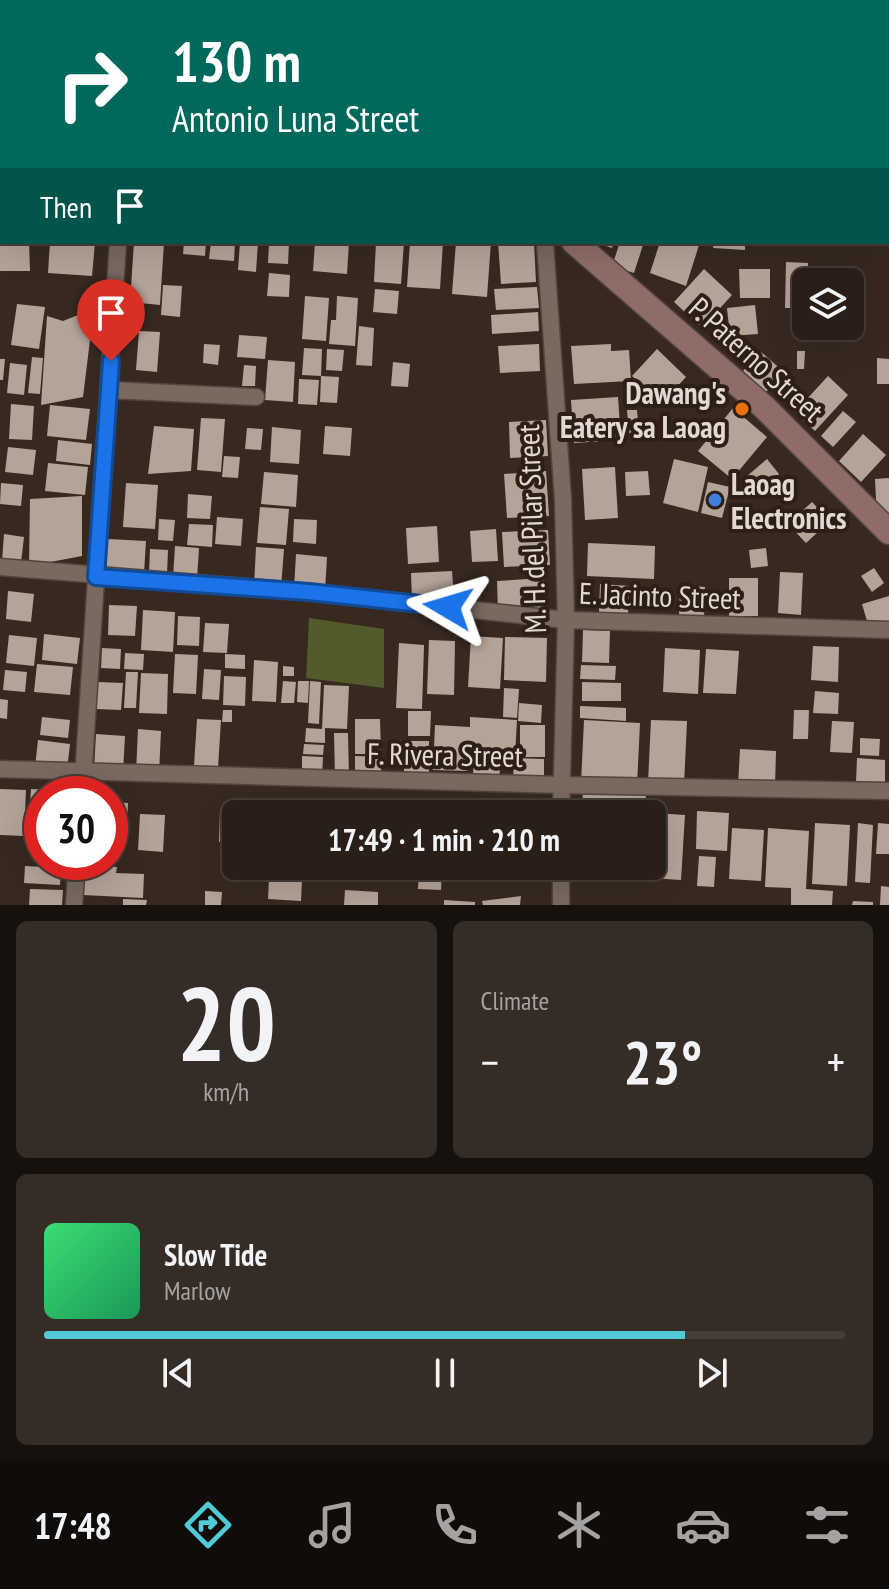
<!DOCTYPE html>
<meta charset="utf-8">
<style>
body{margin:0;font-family:"PT Sans Narrow",sans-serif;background:#352c25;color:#f1f3f6;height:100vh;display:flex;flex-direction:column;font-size:30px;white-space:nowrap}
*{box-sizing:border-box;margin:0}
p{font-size:26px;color:#a5a2a2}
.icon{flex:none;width:44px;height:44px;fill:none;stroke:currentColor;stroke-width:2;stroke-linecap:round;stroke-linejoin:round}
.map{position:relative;height:905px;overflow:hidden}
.sheet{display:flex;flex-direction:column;gap:16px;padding:16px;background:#17110d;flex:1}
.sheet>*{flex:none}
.top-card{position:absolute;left:0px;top:0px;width:890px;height:244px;box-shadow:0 8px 32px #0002,0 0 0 2px #453d37;background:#00695c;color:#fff;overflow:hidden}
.tools{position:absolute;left:792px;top:268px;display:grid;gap:16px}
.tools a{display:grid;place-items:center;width:72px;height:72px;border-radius:12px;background:#291f18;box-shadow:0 8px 32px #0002,0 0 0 2px #453d37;font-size:40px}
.speed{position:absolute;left:24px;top:776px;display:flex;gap:16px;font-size:40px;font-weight:700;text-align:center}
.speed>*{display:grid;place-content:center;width:104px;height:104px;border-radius:50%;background:#291f18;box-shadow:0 8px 32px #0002,0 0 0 2px #453d37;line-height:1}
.speed .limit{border:12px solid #d22;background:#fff;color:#111}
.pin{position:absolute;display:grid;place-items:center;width:68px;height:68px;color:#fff;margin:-82px -34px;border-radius:50% 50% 50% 0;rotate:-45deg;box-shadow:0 0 8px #0007}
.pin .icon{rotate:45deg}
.me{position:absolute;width:88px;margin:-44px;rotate:277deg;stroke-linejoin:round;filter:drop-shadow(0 0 6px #0008)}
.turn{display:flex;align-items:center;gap:28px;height:168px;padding:0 40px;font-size:36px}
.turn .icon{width:104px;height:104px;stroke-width:2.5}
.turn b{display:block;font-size:56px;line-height:68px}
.then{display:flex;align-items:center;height:76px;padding:0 40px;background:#0003;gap:16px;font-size:30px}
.big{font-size:60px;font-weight:600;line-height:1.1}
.sheet .widget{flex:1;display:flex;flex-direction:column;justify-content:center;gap:12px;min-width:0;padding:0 28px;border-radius:12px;background:#352c25}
.sheet .dial{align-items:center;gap:0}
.dial b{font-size:104px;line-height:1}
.song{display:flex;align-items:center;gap:24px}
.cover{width:96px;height:96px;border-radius:12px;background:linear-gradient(135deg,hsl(140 70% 55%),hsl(150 70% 35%))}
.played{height:8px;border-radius:4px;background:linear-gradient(90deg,#52cbd8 80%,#453d37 80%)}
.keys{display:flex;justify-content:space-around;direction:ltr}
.heat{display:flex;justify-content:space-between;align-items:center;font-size:44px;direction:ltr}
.sheet .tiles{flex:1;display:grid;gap:16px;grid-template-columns:1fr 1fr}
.widget:last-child{grid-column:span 2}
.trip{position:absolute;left:222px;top:800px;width:444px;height:80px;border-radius:12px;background:#291f18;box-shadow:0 8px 32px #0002,0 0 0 2px #453d37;font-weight:600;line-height:80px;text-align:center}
.tabs{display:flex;height:128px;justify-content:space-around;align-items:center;background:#100c0a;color:#a5a2a2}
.tabs .icon{width:56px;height:56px}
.tabs .active{color:#52cbd8}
.tabs b{font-size:36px;color:#f1f3f6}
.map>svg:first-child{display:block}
.green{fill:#535b2b}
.building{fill:#b4a397}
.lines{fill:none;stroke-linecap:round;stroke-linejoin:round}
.minor-casing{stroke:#51453e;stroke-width:19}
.tertiary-casing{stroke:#51453e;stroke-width:23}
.secondary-casing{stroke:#51453e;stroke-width:27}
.minor{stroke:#79695f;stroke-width:16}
.tertiary{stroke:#79695f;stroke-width:20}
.secondary{stroke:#8f6c67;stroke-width:24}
.route-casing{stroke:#114b97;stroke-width:20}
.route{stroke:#1a73e8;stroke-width:14}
.food-dot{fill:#e8710a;stroke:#2d1f17;stroke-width:3}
.shop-dot{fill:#3f7fe0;stroke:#2d1f17;stroke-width:3}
.labels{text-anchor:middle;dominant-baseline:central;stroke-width:8;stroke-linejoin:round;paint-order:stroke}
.street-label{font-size:30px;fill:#e3d9d3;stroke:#2d1f17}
.poi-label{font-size:30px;font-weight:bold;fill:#e3d9d3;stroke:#2d1f17;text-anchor:end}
</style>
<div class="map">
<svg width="889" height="905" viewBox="0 0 889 905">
<rect width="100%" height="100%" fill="#372920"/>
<path class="green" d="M309,618L384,629V688L306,678Z"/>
<g class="building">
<path d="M0,242H29L30,271H0Z"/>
<path d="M50,242H95L92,276L48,273Z"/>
<path d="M134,242H164L160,305L130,302Z"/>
<path d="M184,242H206L205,256L183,254Z"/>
<path d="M211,242H235L234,261L209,259Z"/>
<path d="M240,242H258L256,272L238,270Z"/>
<path d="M269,242H289L288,264L268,263Z"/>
<path d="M315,242H349L347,274L313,271Z"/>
<path d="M376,242H404L401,284L374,282Z"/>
<path d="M410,242H443L440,289L407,287Z"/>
<path d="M456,242H491L487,297L452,294Z"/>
<path d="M498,242H534L536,282L501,284Z"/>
<path d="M594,242H614L612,248Z"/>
<path d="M620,242H644L634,273L612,266Z"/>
<path d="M660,242H700L686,286L650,273Z"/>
<path d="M714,242H745V250L713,248Z"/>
<path d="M786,262L808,263L806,308H785Z"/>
<path d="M704,269L732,295L702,328L674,302Z"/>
<path d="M739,269H770V298H740Z"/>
<path d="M269,273L290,275L289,297L267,296Z"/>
<path d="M163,285L182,286L180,317L161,315Z"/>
<path d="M537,287L539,308L496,310L494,289Z"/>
<path d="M375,289L399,291L397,314L373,312Z"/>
<path d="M305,296L329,298L326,341L302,339Z"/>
<path d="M337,296L358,298L355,346L329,344L331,320H336Z"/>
<path d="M17,304L45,307L39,349L11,345Z"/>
<path d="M755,305L758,334L730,336L727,308Z"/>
<path d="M538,312L539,331L492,334L491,315Z"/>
<path d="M78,315L93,316L83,397L41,405L47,316L63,321Z"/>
<path d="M359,326L374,328L372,366L356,365Z"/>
<path d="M139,331L160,332L157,372L136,370Z"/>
<path d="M239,335L267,337L265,359L237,357Z"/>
<path d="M204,344L220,345L218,365L203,363Z"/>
<path d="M539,344L540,371L500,373L498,346Z"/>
<path d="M611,344V351L629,350L631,381L574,384L571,346Z"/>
<path d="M304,348L322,349L321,376L302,375Z"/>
<path d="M327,349L344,350L342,371L326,370Z"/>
<path d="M657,349L686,377L661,404L632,376Z"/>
<path d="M797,351H805L804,369H797Z"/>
<path d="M761,352L784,372L766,392L743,371Z"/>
<path d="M32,357L43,358L40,394L28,393Z"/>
<path d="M877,358L889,359V384H877Z"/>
<path d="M0,359H5L3,380H0Z"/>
<path d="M268,360L295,362L293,402L265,400Z"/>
<path d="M393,362L410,364L408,387L391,386Z"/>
<path d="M10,363L27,365L24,395L7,393Z"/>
<path d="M244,365L256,366L255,386H242Z"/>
<path d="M321,376L339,377L337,403L320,402Z"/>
<path d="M828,376L848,395L815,431L795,412Z"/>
<path d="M299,379L319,380L317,405L298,404Z"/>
<path d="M618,397L621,440L574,443L571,400Z"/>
<path d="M11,404L34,406L32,440L9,439Z"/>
<path d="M50,405L90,409L86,440L47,436Z"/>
<path d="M733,408L767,437L732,479L698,451Z"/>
<path d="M627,410H637L639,433H629Z"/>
<path d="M843,411L856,422L833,447L821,436Z"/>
<path d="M201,418L225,419L221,472L197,470Z"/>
<path d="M546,420L548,456L510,458L509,422Z"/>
<path d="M154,426L194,429L191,471L148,474Z"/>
<path d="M325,426L352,428L350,456L323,454Z"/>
<path d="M272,427L301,430L299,464L270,462Z"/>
<path d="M247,428L263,429L261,450L245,449Z"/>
<path d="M863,434L886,455L861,482L839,461Z"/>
<path d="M58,440L92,444L90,465L56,461Z"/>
<path d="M8,447L36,450L33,475L5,472Z"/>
<path d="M224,456L240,457L238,478L222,477Z"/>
<path d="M674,459L708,467L698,512L663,503Z"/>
<path d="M767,459L779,474L759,492L746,477Z"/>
<path d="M48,463L88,467L85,495L45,491Z"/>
<path d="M615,467L618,518L585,520L582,469Z"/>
<path d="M546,471L549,516L507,518L504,474Z"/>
<path d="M648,471L650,495L626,496L625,472Z"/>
<path d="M264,472L298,475L296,507L261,504Z"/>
<path d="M889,478V518L877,519L875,479Z"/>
<path d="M708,482L730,487L722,518L701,513Z"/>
<path d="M1,483L23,485L21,506L0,504Z"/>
<path d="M126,483L158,485L155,529L123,527Z"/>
<path d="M188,494L212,496L210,519L187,518Z"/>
<path d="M82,496V556L29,566L30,499Z"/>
<path d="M812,502L830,521L806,543L788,524Z"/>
<path d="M260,507L289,509L286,545L257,543Z"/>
<path d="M217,517L243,519L241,546L215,544Z"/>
<path d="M159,519L175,520L173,541L158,540Z"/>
<path d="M294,519L317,520L316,544L293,542Z"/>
<path d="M189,524L213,525L212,547L187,545Z"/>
<path d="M437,526L439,562L408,564L406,528Z"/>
<path d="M496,529L498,561L472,562L470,531Z"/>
<path d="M548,530L550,565L504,567L502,532Z"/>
<path d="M4,534L24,537L21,563L2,561Z"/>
<path d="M108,539L146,541L144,573L106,570Z"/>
<path d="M588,543L655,546L654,579L587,576Z"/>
<path d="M175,546L199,548L197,579L173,577Z"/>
<path d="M256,547L284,549L281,588L254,586Z"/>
<path d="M766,548L768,566L751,568L749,550Z"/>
<path d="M150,549L168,550L167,575L149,574Z"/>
<path d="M296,554L327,557L325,591L294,589Z"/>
<path d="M874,568L884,583L872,592L861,576Z"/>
<path d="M452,571L454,597L412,599L411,573Z"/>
<path d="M780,572L803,573L801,615L778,613Z"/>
<path d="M544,578L546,609L498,611L497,581Z"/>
<rect x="729" y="578" width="29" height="38"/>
<path d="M600,584L629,586L628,614L599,612Z"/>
<path d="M680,585L705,587L704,617L679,615Z"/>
<path d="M8,591L34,594L31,622L6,619Z"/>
<path d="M889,596V622L869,628L862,604Z"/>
<path d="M109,605L137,606L135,636L108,635Z"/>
<path d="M143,610L175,612L173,652L141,650Z"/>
<path d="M178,616L200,617L199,646L177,645Z"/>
<path d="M205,623L229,624L227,653L203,652Z"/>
<path d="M583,630L610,631L609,663L582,662Z"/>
<path d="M44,634L80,638L77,664L42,660Z"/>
<path d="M9,635L37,638L34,666L6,663Z"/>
<path d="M471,636L503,638L500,689L468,687Z"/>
<path d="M505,637L547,638L546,682L504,680Z"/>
<path d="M429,640L455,641L454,695L427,694Z"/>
<path d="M399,643L424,645L422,709L396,708Z"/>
<path d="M813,646L839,647L838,682L811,680Z"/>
<path d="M102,648L121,649L120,669L101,668Z"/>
<path d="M665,648L700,650L698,694L663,692Z"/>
<path d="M706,649L739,651L736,694L703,693Z"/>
<path d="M125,653L144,654L143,670L124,669Z"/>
<path d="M175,654L198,655L196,694L173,693Z"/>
<path d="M225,654L245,655V669L225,668Z"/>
<path d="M254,660L278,662L276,702L252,701Z"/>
<path d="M37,664L73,667L70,695L34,692Z"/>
<path d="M581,665L616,666L615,680L580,679Z"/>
<path d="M283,666L294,667V676H283Z"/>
<path d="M204,669L221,670L219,700L202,699Z"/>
<path d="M5,670L27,672L25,692L3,690Z"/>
<path d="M126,672H138L136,708H124Z"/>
<path d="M141,673L168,674L167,714L139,713Z"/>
<path d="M224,676L246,677L245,706L223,705Z"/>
<path d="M283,681L296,682L294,703H281Z"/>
<path d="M298,681H309L308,703L297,702Z"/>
<path d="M310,681L321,682L319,724L308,723Z"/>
<path d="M98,682L123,683L121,710L96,709Z"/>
<path d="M582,682L621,683V701H582Z"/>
<path d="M324,685L349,686L347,729L325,728V743L305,742L306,728L322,729Z"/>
<path d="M504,688L519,689L517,718L503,717Z"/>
<path d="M815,691L839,693L838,714L813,713Z"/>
<path d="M0,699L8,700L7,719L0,718Z"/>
<path d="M519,703L542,705L541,723L518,721Z"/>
<path d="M580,706L626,708V721L580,718Z"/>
<path d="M223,710H232V722H222Z"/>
<path d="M794,710H809L808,739H793Z"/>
<path d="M408,711H431L430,736H408Z"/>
<path d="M42,717L70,720L68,738L40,735Z"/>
<path d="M470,717L517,720L515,756L468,753L467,771L433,770L435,725L470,727Z"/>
<path d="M197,719L221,720L218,768L194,766Z"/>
<path d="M355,719H380L381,754H355Z"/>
<path d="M584,720L640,723L637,786L581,783Z"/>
<path d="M651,720L687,721L684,785L648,783Z"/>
<path d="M832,721L854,722L852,753L830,752Z"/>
<rect x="520" y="725" width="25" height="32"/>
<path d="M138,729L161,731L159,774L136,773Z"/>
<path d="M334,733H348L349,778H335Z"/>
<path d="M96,734L125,736L123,772L94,770Z"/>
<path d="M860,738L880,739L879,756L860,755Z"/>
<path d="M38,740L70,744L67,770L35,767Z"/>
<path d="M391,740H401L402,757H392Z"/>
<path d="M404,741H429V776L404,777Z"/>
<path d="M304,744L324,745L323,755L303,754Z"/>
<path d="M740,749L776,751L775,787L738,786Z"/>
<path d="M474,755L501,757L499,780L473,778Z"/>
<path d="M302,756L323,757L322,777H302Z"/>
<path d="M355,756L381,757V779H355Z"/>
<path d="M514,758L544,759V780H513Z"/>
<path d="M857,758L885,760V783L856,782Z"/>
<path d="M583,788L646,792L645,814H582Z"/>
<path d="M0,789L26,790L24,836L0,835Z"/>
<path d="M31,789L67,791V794H42V838L28,837Z"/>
<path d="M110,802L128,803L127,826L110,825Z"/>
<path d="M220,809L254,811V814H236V843L219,842Z"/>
<path d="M479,809L500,812V814H478Z"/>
<path d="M697,811L729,813L727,851L696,849Z"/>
<path d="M654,813L685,815L681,880L651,878Z"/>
<path d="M140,814L165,815L163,852L138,850Z"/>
<path d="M815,823L850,825L847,886L812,884Z"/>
<path d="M858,823L873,825L870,883L855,882Z"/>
<path d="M878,823L889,824V854H876Z"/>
<path d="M732,828L764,830L761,881L729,879Z"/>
<path d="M768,828L809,831L806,889L833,891L832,905H791V888L765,887Z"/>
<path d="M110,829L119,830L118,854H110Z"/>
<path d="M699,856L716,857L714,887L697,886Z"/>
<path d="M84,865L117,867L116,873L144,874L143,898L83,895Z"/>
<path d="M25,866L61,868L60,885L24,883Z"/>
<path d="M267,866H288L287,876L266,875Z"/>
<path d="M338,866H367V880L338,878Z"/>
<path d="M419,866H442L441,890L418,889Z"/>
<path d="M465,866H484V873L465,872Z"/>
<path d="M504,866H543L542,875L503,873Z"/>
<path d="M580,866H641V875L580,870Z"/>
<path d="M269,878L302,880L301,901L268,899Z"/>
<path d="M881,886L889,887V905H880Z"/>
<path d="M30,889L63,890L62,905H29Z"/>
<path d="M345,890L378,892V905H344Z"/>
<path d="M205,891L222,892L221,905H205Z"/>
<path d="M521,896L520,905H483L482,901Z"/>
<path d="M123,899L147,900L146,905H123Z"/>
<path d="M444,900L475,902V905H444Z"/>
<path d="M853,901L873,902V905H852Z"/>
</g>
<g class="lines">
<g class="minor-casing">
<g id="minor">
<path d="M174,0L189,2"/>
<path d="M125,2V0"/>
<path d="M545,242L563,500L566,620L561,814"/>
<path d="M109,390L256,397"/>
<path d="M0,567L309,592L566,620L889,630"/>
<path d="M0,769L561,785L889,791"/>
<path d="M82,794L118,242"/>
<path d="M74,905L77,862"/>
<path d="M561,905V866"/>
</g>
</g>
<g class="tertiary-casing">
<path id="tertiary" d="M519,0V2"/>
</g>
<g class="secondary-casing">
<g id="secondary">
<path d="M0,196H2"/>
<path d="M574,242L764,407L889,532"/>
</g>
</g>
<use href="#minor" class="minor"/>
<use href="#tertiary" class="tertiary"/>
<use href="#secondary" class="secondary"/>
</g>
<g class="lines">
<g class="route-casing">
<path id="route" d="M111,361L96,577L309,592L448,607"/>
</g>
<use href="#route" class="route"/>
</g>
<circle class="food-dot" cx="742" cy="409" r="8"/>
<circle class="shop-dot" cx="715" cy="500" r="8"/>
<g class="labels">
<g class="street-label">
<text transform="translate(757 359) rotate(42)">P. Paterno Street</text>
<text transform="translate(531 529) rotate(-92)">M. H. del Pilar Street</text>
<text transform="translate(660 595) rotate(2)">E. Jacinto Street</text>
<text transform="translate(445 754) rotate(1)">F. Rivera Street</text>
</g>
<g class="poi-label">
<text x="726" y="392">Dawang's<tspan x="726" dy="34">Eatery sa Laoag</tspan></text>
<text x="731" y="483" text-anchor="start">Laoag<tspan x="731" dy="34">Electronics</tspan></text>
</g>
</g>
</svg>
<div class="tools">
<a><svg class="icon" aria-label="layers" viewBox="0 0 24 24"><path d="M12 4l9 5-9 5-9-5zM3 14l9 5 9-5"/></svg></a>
</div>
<div class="speed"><div class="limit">30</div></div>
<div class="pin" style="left:111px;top:361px;background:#d93025"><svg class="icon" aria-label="arrive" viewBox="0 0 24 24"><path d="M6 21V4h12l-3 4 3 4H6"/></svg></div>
<svg class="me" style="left:448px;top:607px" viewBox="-20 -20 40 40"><path d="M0-17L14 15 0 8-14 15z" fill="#1a73e8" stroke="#fff" stroke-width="4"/></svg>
<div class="trip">17:49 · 1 min · 210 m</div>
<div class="top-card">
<div class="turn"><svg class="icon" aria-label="right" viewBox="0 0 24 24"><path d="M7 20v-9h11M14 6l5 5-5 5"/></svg><div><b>130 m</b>Antonio Luna Street</div></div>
<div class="then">Then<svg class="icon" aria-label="arrive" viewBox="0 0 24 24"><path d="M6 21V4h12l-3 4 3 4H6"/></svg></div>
</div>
</div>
<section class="sheet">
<div class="tiles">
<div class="widget dial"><b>20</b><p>km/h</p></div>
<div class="widget"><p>Climate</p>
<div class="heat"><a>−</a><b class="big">23°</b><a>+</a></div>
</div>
<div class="widget">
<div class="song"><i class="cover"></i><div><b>Slow Tide</b><p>Marlow</p></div></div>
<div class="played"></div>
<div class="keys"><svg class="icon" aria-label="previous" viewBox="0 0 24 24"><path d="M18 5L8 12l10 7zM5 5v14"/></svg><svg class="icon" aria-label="pause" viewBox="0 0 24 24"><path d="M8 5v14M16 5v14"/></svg><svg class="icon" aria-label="next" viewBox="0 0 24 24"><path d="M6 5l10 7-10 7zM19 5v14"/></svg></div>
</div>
</div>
</section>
<nav class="tabs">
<b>17:48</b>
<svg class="icon active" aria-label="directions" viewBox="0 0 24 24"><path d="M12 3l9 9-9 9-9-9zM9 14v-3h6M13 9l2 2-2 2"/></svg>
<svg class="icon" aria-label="music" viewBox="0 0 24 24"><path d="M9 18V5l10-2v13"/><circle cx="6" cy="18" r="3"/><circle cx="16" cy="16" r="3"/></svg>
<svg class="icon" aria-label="phone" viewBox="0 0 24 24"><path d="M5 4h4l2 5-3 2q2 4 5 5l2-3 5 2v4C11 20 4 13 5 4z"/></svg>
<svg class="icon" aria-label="climate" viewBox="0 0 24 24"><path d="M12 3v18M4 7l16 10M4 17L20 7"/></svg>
<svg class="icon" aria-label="car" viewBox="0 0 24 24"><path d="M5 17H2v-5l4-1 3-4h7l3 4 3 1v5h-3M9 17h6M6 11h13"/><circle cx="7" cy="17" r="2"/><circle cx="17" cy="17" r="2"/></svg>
<svg class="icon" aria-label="filters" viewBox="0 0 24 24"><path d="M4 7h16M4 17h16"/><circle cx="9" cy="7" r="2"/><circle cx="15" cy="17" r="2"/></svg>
</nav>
